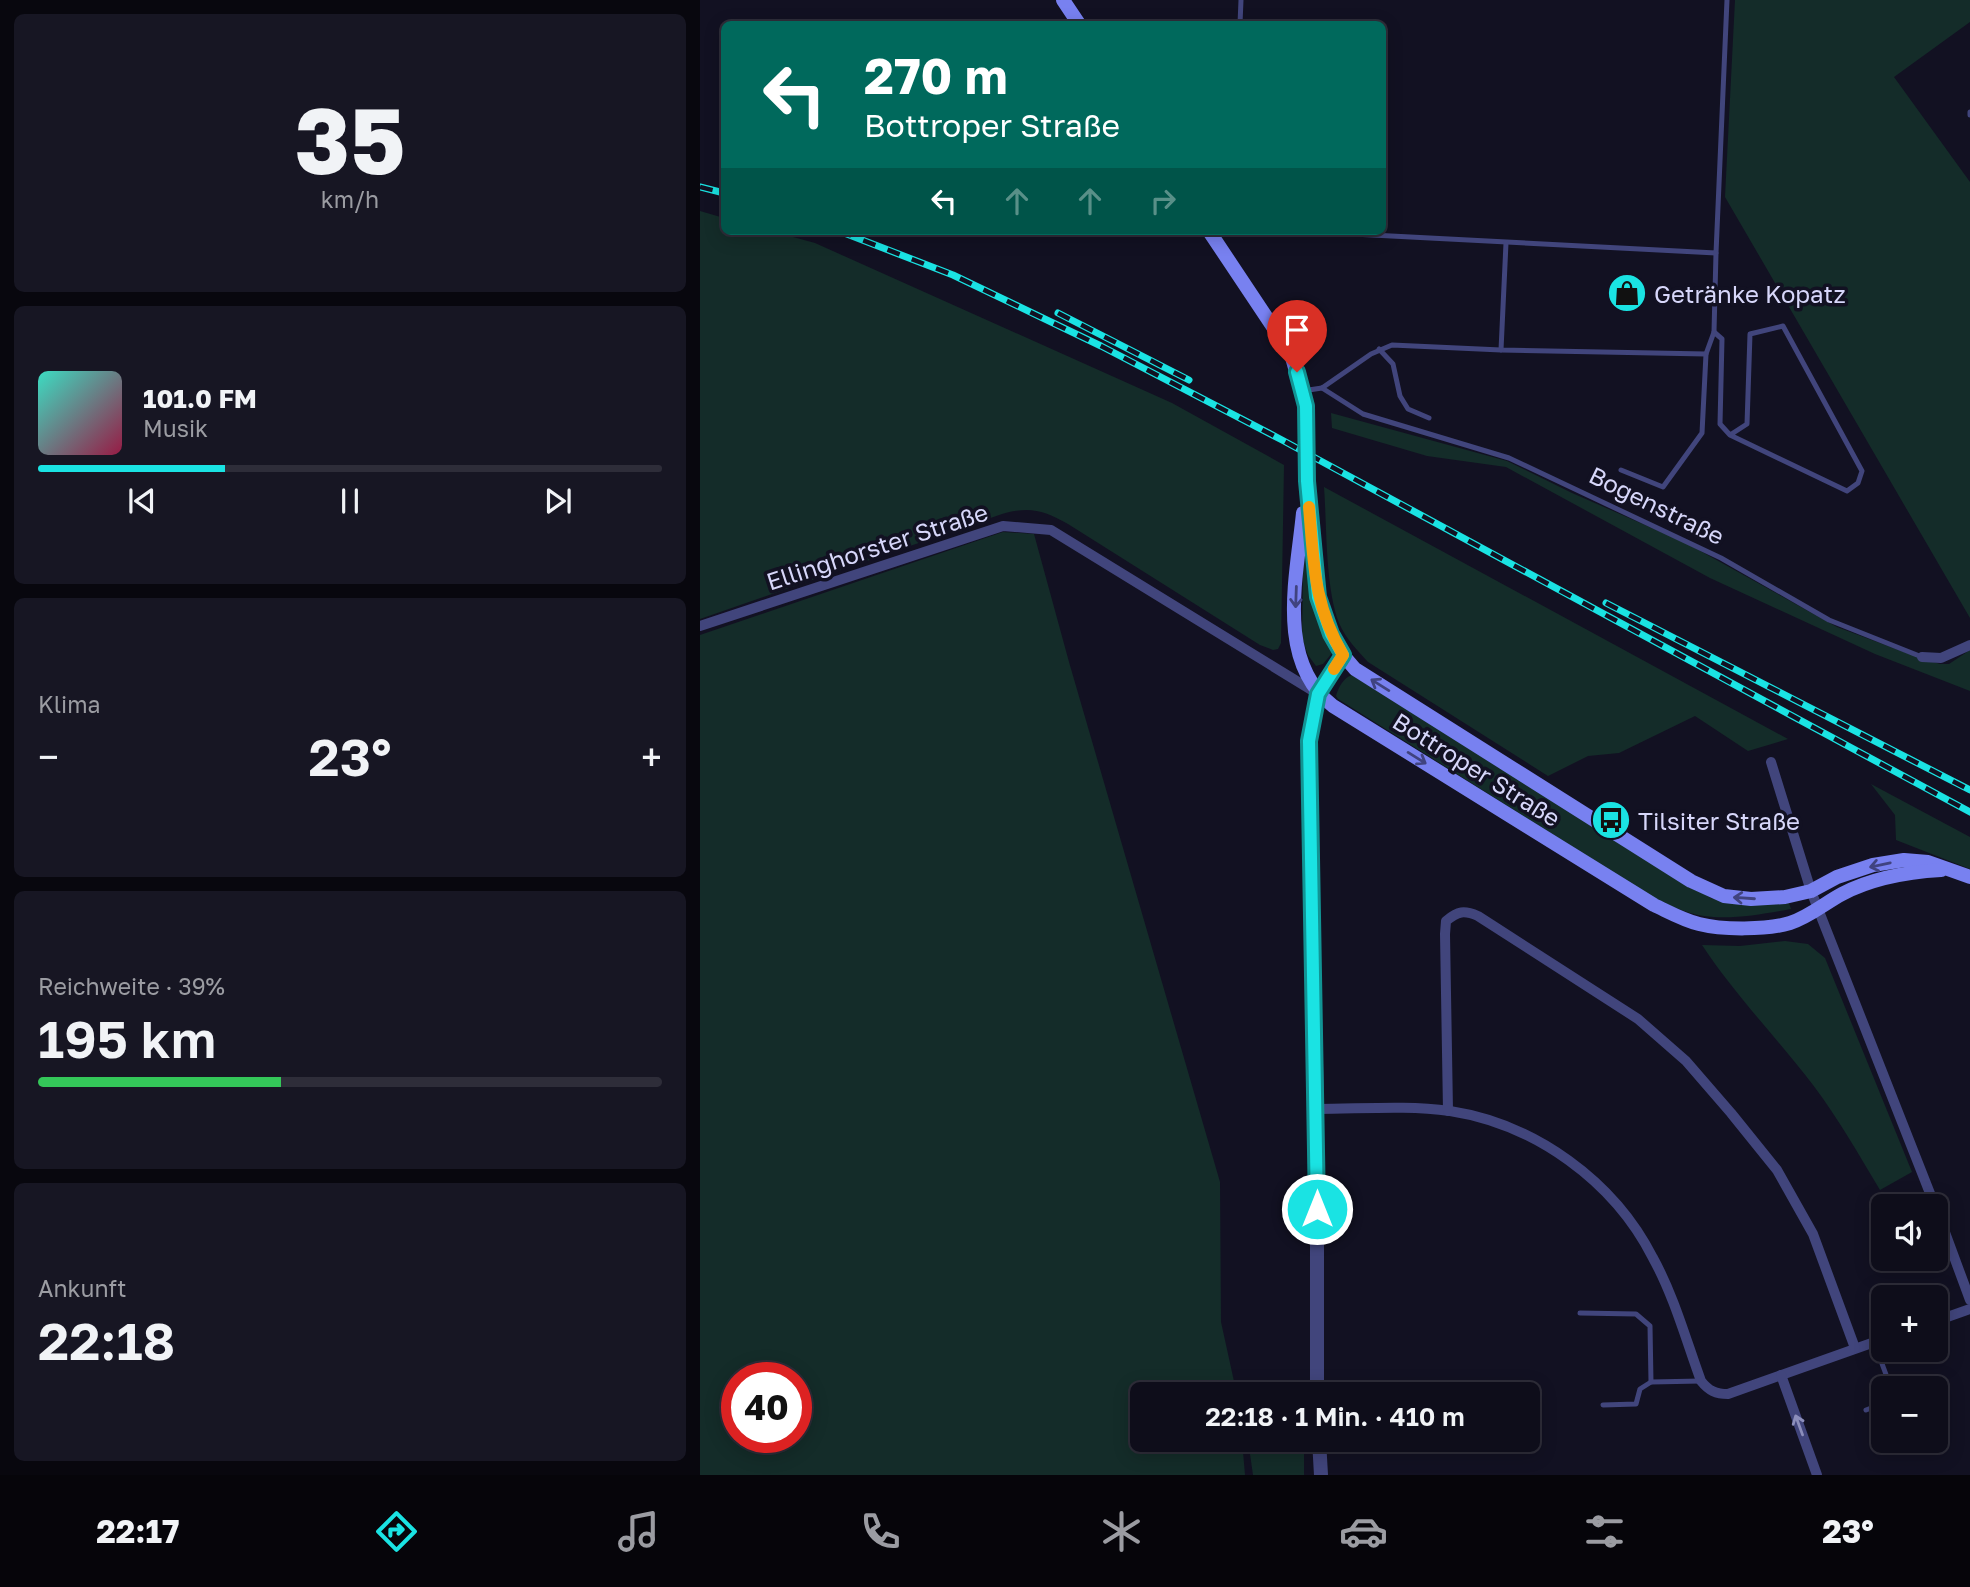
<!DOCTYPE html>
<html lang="de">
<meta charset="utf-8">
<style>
body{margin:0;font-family:"Golos Text",sans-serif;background:#171623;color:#f1f3f6;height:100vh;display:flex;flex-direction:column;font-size:26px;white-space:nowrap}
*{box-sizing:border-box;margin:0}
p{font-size:23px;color:#9b9ca2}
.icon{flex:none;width:38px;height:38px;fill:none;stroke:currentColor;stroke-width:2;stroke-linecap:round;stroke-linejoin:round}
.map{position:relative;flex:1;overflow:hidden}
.details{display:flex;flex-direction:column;gap:14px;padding:14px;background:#08070e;width:700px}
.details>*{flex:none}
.banner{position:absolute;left:21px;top:21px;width:665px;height:214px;border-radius:10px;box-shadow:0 4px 18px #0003,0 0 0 2px #2e2d39;background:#00695c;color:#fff;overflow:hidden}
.tools{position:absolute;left:1171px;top:1194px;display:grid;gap:14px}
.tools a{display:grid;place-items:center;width:77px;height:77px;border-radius:10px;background:#0e0d1a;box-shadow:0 4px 18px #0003,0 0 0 2px #2e2d39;font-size:35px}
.speed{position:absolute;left:21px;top:1362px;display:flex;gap:14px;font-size:35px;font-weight:700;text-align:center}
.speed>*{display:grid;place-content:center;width:91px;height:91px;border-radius:50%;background:#0e0d1a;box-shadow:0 4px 18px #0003,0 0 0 2px #2e2d39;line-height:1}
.speed .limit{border:10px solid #d22;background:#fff;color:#111}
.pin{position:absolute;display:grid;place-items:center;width:60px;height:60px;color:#fff;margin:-72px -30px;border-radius:50% 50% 50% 0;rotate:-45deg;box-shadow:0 0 7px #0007}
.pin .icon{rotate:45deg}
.me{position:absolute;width:77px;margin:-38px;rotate:0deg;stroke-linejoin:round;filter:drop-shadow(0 0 5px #0008)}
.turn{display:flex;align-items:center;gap:24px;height:147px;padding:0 28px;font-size:32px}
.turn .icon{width:91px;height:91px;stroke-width:2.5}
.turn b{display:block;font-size:49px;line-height:60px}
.lanes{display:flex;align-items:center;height:66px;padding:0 28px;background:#0003;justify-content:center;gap:35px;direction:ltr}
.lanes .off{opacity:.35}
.big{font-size:52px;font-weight:600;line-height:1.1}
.details .card{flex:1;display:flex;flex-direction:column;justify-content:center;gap:10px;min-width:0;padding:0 24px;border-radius:10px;background:#171623}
.details .dial{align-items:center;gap:0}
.dial b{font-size:91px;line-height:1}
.song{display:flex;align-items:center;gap:21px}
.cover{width:84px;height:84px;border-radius:10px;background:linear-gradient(135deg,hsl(170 70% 55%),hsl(340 70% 35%))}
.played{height:7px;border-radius:4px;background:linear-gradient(90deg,#1ae3e3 30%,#2e2d39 30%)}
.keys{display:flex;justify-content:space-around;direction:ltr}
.heat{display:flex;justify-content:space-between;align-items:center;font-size:38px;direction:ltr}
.charge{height:10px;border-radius:5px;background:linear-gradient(90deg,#34c759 39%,#2e2d39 0)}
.trip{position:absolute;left:430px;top:1382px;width:410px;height:70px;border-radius:10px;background:#0e0d1a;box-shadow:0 4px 18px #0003,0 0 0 2px #2e2d39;font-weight:600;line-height:70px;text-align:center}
.tab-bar{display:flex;height:112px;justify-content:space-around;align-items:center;background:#06050a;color:#9b9ca2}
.tab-bar .icon{width:49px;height:49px}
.tab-bar .current{color:#1ae3e3}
.tab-bar b{font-size:32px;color:#f1f3f6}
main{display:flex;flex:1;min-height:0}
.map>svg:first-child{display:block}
.green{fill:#142c29;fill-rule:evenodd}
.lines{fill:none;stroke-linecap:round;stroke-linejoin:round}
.service{stroke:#41457c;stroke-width:5}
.minor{stroke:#41457c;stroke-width:10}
.tertiary{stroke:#41457c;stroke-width:14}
.secondary{stroke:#7881f0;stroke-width:14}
.rail-casing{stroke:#1ae3e3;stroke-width:7}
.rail{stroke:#121122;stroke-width:4.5;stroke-dasharray:13;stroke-linecap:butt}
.oneway{stroke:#40437f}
.oneway2{stroke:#8c8ebb}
.route-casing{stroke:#119494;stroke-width:18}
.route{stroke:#1ae3e3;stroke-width:12}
.slow{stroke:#f59e0b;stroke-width:12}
.labels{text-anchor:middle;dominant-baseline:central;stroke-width:7;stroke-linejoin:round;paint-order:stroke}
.poi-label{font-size:24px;fill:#d7d7fa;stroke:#121122;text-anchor:start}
.street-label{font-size:24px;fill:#d7d7fa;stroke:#121122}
</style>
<main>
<section class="details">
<div class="card dial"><b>35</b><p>km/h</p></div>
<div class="card">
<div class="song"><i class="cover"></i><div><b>101.0 FM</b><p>Musik</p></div></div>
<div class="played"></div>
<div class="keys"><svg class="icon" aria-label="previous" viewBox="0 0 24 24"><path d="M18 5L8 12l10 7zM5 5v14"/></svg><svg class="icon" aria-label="pause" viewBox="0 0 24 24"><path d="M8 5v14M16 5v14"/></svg><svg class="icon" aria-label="next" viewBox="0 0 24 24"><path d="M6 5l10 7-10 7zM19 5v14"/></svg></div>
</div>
<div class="card"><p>Klima</p>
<div class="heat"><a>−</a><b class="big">23°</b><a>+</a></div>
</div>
<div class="card"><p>Reichweite · 39%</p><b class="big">195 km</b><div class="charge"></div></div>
<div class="card"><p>Ankunft</p><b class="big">22:18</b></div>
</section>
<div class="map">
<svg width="1270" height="1475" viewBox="0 0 1270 1475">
<rect width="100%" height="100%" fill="#121122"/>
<g class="green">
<path d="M1035,0H1270V22L1194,77L1270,182V618L1025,197Z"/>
<path d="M0,211L24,218V231H71L115,243L472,403L584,465L581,643L578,649L573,650L560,645L368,524C343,510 330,506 302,514L0,619Z"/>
<path d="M631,413L807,461L872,493L986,543L1137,627L1220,658L1240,664H1249L1270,650V691L1175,654L1010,578L806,467L727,456L632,428Z"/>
<path d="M624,487L1088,739L1048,751L995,716L919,753L888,756L848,776L668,662C657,650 646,639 639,623C625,586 627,527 624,487Z"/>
<path d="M604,511L615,609L632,653L623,664L616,666L608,655L602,638Z"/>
<path d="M303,532L334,534L369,662L520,1182L521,1322L537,1395H443V1440H542L545,1475H0V635ZM37,1377H96V1437H37Z"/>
<path d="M652,675L1011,898L1041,905L1089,903L1091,909C1063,914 1031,920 1004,916C985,913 969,905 952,897L638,699L636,696C638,688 644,677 652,675Z"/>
<path d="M1171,784L1270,837V869L1196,840L1195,815Z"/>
<path d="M1085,941L1108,944L1125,958L1212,1172L1180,1190C1159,1155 1138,1118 1113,1085C1077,1038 1035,995 1002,945L1040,946Z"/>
<path d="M548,1440H604V1475H553Z"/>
</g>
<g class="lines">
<g class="service">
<path d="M540,24L541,0"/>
<path d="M1270,112V115"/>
<path d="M595,231L1016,253L1027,0"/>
<path d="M806,243L801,350L1006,354L1014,332L1022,339L1020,424L1030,435L1147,491L1158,483L1162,471L1083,326L1050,334L1047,424L1030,435"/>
<path d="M1014,332L1016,253"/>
<path d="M679,349L693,364L700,396L708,409L729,418"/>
<path d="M622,388L663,414L809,458L1021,558L1129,620L1222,657"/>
<path d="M602,391L622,388L671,354L692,345L801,350"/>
<path d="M921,470L963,487L1002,433L1006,354"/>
<path d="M880,1313L936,1314L950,1326L951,1382"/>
<path d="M1174,1342L1191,1388"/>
<path d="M903,1405L936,1404L940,1389L951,1382L1001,1381"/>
<path d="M1166,1410L1179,1405L1183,1400"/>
</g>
<g class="minor">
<path d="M0,626L303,526L351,530L618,694"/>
<path d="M1222,657L1241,658L1270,645"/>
<path d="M1071,762L1111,891L1235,1206"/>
<path d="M617,1109C661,1109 706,1105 750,1111C835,1124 914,1181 953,1258C974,1296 986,1340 1001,1381C1009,1391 1016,1394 1028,1394L1183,1339"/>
<path d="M748,1111L745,934L746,921C758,911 764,910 778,916L938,1019L986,1061L1031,1113L1077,1170L1113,1234L1155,1348"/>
<path d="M1236,1208L1270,1300"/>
<path d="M1236,1321L1270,1309"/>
<path d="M1081,1375L1117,1475"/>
</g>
<g class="tertiary">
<path d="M617,1395V1109L609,741L618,694L643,655"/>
<path d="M619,1440L621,1475"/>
</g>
<g class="secondary">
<path d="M363,0L379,24"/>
<path d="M509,231L591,354L606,406L607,481L618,597L631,634L643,655L655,669L991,881L1024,896L1051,899L1085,897L1111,891L1137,877L1173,865L1204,860L1228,862L1270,877"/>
<path d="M603,513C597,576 575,661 633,706L954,905C969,912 983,920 999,924C1022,930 1067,930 1090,923C1109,917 1125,903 1142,894C1172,878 1207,872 1241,870"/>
</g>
<g class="rail-casing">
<g id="rail">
<path d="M0,187L24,193"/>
<path d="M139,231L253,275L401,346L582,440L1270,812"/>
<path d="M358,313L489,380"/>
<path d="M906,603L1270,790"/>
</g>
</g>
<use href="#rail" class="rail"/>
</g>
<defs><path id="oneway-shaft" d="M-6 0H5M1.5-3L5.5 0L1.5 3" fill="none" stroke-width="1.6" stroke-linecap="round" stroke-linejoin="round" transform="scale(1.75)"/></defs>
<g class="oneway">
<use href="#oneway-shaft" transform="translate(596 597) rotate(92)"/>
<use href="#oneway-shaft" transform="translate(680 685) rotate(-148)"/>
<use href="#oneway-shaft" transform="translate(717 758) rotate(32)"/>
<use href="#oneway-shaft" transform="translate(1180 865) rotate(168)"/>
<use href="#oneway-shaft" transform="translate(1044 898) rotate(-176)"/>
</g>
<use class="oneway2" href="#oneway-shaft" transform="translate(1099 1425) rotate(-110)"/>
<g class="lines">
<g class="route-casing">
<path id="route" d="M597,372L606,406L607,481L618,597L631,634L643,655L618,694L609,741L617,1209"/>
</g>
<use href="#route" class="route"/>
<path class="slow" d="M609,507C614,563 613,604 643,655L634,669"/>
</g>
<defs>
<g id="shop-disc" transform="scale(2.0125)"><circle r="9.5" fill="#1ae3e3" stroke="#121122"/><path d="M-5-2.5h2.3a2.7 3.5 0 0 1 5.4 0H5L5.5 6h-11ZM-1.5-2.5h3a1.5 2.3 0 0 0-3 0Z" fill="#111"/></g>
<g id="bus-disc" transform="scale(2.0125)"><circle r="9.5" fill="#1ae3e3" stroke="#121122"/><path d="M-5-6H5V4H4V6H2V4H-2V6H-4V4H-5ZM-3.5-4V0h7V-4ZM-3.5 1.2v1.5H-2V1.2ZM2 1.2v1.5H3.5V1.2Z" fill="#111"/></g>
</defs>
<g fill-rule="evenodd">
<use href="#shop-disc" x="927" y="293"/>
<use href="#bus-disc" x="911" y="820"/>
</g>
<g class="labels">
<g class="poi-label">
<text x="954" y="293">Getränke Kopatz</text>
<text x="938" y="820">Tilsiter Straße</text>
</g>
<g class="street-label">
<text transform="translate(957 505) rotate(26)">Bogenstraße</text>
<text transform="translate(177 546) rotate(-18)">Ellinghorster Straße</text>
<text transform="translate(777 769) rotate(32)">Bottroper Straße</text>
</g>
</g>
</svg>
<div class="tools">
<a><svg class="icon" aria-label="sound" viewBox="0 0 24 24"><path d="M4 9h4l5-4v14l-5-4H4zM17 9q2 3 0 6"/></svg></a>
<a>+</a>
<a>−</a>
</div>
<div class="speed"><div class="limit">40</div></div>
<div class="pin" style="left:597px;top:372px;background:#d93025"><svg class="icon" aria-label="arrive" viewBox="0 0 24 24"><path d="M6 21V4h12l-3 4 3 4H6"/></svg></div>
<svg class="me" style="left:617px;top:1209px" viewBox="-20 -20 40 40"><circle r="17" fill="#1ae3e3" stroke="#fff" stroke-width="3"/><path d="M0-11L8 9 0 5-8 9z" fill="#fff"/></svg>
<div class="trip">22:18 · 1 Min. · 410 m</div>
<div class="banner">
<div class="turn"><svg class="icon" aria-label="left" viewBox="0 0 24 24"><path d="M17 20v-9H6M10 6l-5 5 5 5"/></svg><div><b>270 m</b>Bottroper Straße</div></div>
<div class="lanes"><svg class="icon" aria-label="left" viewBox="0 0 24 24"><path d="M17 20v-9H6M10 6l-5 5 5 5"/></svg><svg class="icon off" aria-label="ahead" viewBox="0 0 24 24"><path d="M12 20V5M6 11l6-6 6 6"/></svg><svg class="icon off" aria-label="ahead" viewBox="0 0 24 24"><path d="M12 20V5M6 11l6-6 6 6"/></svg><svg class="icon off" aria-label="right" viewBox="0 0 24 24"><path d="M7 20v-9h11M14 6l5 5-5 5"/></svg></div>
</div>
</div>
</main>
<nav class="tab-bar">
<b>22:17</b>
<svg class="icon current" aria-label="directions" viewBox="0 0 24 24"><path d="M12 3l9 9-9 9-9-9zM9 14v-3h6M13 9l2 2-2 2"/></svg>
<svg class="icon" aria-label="music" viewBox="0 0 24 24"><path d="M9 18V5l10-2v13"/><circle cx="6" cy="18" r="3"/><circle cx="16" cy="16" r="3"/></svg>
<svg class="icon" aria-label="phone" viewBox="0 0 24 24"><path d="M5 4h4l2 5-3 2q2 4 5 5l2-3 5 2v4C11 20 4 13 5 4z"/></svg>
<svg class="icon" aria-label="climate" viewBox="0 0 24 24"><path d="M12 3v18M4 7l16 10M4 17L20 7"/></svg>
<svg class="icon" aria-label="car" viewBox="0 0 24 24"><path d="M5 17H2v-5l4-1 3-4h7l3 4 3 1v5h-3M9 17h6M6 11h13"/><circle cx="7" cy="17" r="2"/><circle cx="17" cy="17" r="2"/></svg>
<svg class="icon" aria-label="filters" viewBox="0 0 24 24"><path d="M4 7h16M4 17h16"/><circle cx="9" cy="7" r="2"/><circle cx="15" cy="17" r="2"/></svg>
<b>23°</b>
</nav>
